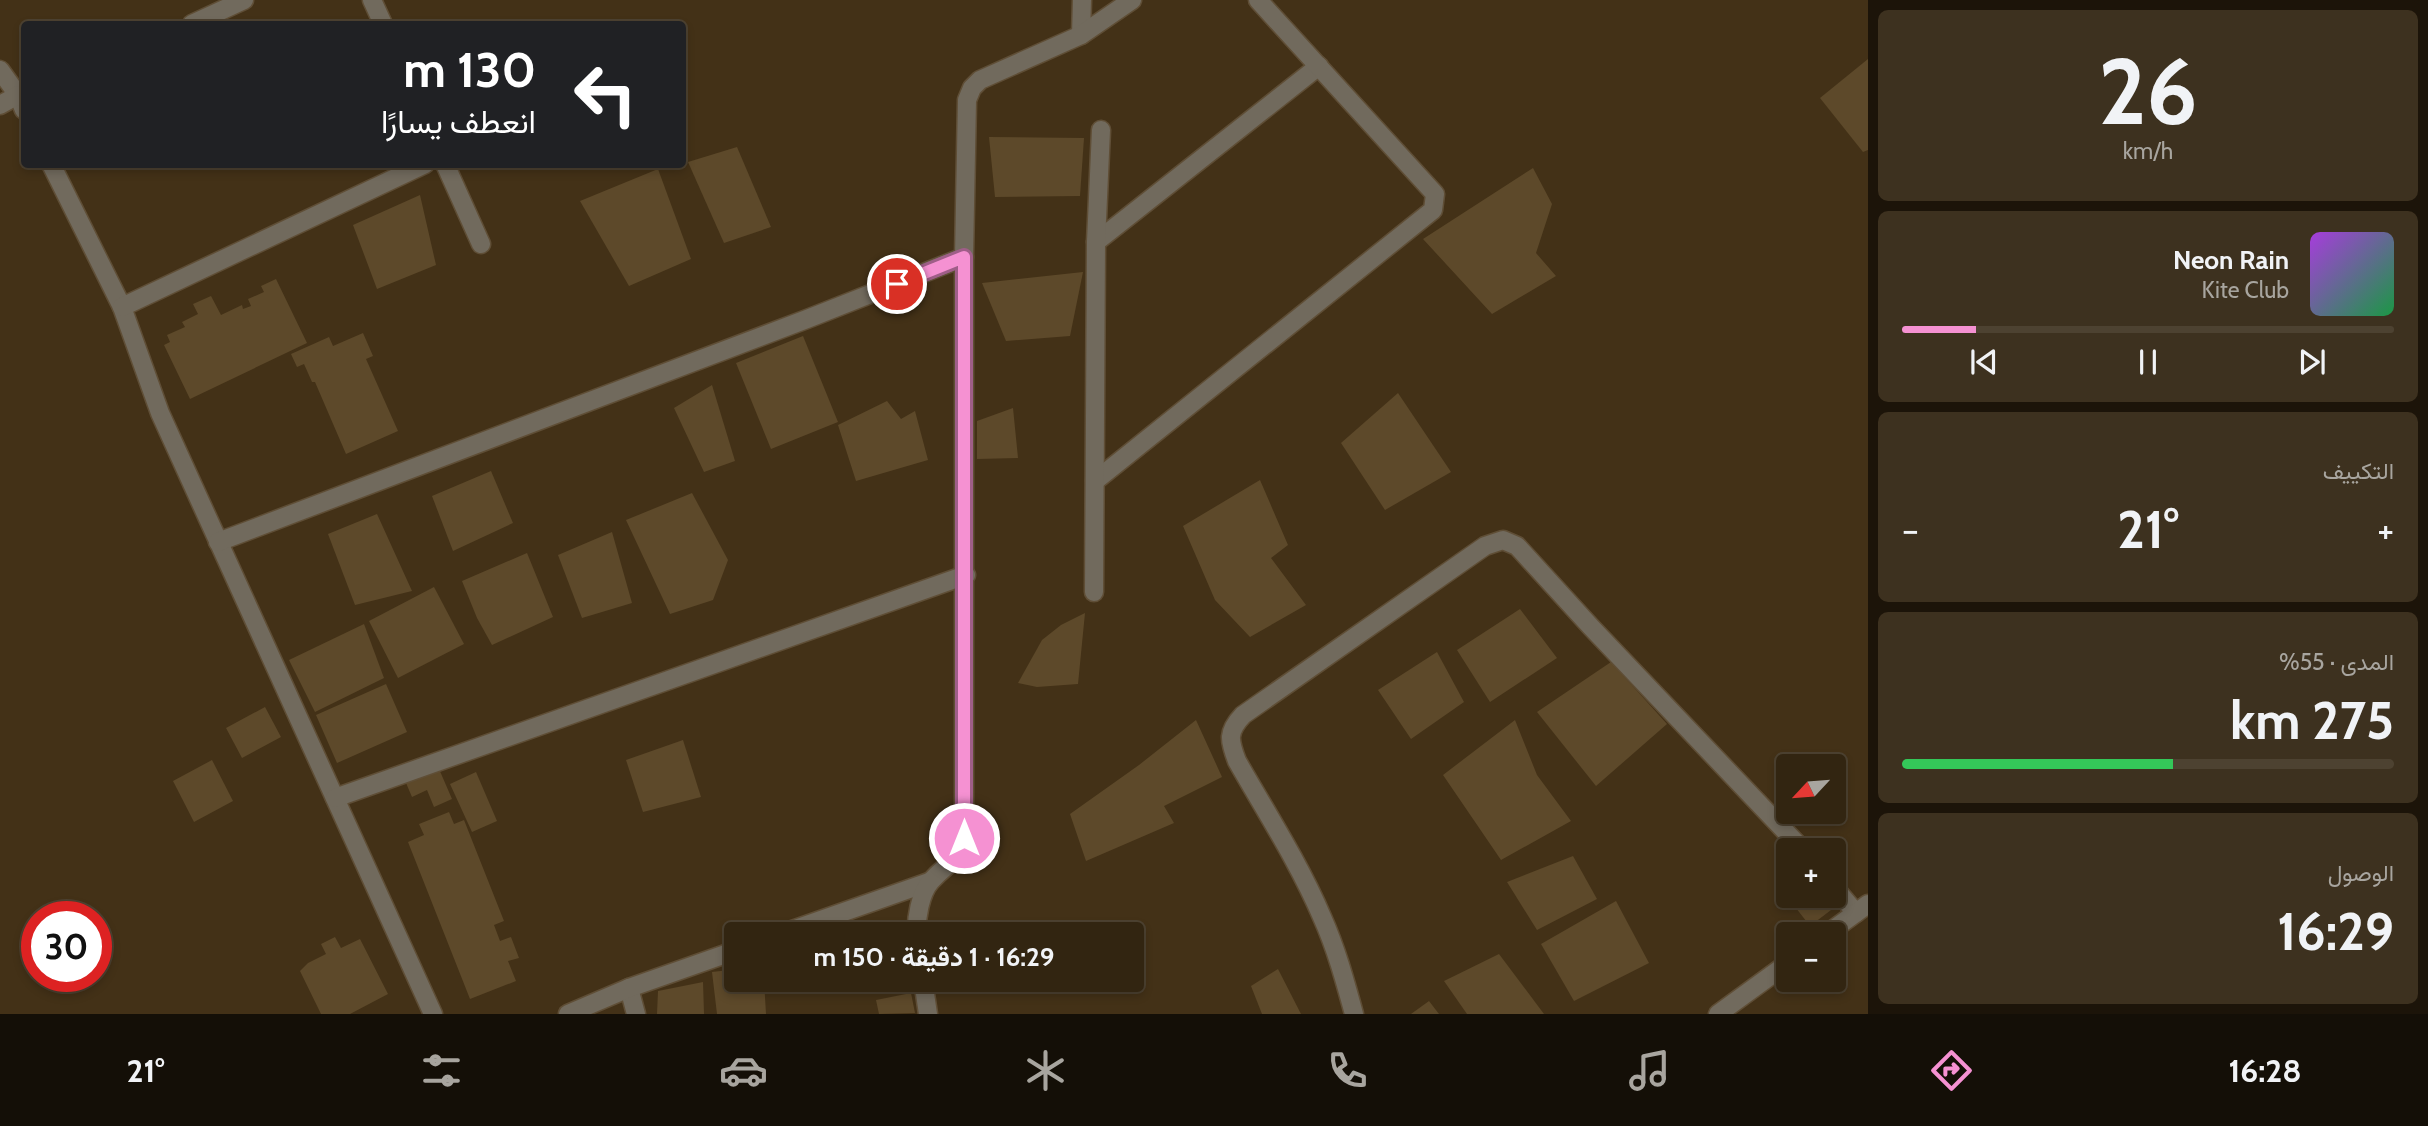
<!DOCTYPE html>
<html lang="ar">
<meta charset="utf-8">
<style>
body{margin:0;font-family:Cabin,Vazirmatn,sans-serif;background:#3d311f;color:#f1f3f6;direction:rtl;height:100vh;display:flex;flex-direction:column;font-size:26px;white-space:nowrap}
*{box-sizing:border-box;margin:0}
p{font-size:23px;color:#a8a59f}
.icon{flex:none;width:38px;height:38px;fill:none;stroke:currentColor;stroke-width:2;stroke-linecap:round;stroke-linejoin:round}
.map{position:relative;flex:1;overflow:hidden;direction:ltr}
.side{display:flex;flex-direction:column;gap:10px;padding:10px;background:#1c1409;width:560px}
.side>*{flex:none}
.banner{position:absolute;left:21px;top:21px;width:665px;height:147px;border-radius:7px;box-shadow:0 4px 10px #0003,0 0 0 2px #4d4231;direction:rtl;background:#202124;color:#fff;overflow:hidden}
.needle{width:46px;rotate:244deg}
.controls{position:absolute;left:1776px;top:754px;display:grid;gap:14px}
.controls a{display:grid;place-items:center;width:70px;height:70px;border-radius:7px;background:#322511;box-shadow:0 4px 10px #0003,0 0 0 2px #4d4231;font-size:35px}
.speed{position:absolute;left:21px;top:901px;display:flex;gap:14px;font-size:35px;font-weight:700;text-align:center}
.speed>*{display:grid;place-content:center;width:91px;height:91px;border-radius:50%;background:#322511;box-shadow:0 4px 10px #0003,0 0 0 2px #4d4231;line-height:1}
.speed .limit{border:10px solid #d22;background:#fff;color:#111}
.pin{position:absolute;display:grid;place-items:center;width:60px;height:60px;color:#fff;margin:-30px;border:4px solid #fff;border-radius:50%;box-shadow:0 2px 7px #0007}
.me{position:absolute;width:77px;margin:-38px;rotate:0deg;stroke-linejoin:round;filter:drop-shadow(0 0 5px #0008)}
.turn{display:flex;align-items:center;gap:24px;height:147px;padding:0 35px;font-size:32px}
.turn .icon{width:91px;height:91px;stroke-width:2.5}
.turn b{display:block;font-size:49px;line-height:60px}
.big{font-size:52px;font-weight:700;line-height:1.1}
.side .card{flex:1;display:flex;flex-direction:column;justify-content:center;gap:10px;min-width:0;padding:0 24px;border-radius:10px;background:#3d311f}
.side .dial{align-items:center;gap:0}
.dial b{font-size:91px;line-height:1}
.song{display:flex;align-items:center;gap:21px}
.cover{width:84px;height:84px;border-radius:10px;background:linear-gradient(135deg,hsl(280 70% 55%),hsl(140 70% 35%))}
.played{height:7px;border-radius:4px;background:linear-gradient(90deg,#f591d2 15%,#4d4231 15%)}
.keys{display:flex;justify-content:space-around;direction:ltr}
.heat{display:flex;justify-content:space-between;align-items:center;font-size:38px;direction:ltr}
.charge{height:10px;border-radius:5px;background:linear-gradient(90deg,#34c759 55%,#4d4231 0)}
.trip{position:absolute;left:724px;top:922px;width:420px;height:70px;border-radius:7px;background:#322511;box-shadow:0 4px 10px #0003,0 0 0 2px #4d4231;font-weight:700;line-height:70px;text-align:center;direction:rtl}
.tabs{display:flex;height:112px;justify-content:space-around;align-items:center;background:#140f07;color:#a8a59f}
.tabs .icon{width:49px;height:49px}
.tabs .selected{color:#f591d2}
.tabs b{font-size:32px;color:#f1f3f6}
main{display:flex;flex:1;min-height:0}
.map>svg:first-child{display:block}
.building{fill:#5d492a}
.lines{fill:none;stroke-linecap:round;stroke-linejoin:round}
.street-casing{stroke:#5f4e36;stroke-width:21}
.street{stroke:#716a5d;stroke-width:18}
.route-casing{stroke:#9f5e88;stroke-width:18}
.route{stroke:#f591d2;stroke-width:12}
</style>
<main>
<section class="side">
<div class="card dial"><b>26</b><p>km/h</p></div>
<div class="card">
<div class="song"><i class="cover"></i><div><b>Neon Rain</b><p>Kite Club</p></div></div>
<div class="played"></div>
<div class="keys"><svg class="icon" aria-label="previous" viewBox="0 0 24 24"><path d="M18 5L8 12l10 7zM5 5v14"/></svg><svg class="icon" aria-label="pause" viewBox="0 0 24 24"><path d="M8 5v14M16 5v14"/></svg><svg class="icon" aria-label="next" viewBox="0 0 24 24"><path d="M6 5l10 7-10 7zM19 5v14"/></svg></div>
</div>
<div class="card"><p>التكييف</p>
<div class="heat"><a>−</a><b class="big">21°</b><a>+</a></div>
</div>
<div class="card"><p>المدى · 55%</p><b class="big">275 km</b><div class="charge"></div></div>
<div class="card"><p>الوصول</p><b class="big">16:29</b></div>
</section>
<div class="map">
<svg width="1868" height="1014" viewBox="0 0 1868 1014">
<rect width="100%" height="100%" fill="#433117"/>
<g class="building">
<path d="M1868,59V150L1863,152L1820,98Z"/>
<path d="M989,137L1084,138L1080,196L995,197Z"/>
<path d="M737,147L771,227L724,243L688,162Z"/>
<path d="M1533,168L1552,204L1536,253L1556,276L1492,314L1423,239Z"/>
<path d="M658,169L691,259L629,286L580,201Z"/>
<path d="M420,195L436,265L377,289L353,225Z"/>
<path d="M1083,272L1070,336L1006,341L982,283Z"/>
<path d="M276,279L307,343L190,399L164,345L170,342L167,335L185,327L182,322L198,314L193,304L211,296L221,315L242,305L243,309L251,306L248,299L264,292L261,286Z"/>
<path d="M363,333L373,356L366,359L398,431L346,454L315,382H312L304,364L297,367L291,354L329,337L333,346Z"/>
<path d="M803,336L838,422L771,449L736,363Z"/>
<path d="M712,385L735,461L704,472L674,408Z"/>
<path d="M1398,393L1451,472L1385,510L1341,443Z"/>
<path d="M887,401L901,419L915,411L928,460L856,481L838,425Z"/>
<path d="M1013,408L1018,458L977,459V421Z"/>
<path d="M491,471L513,523L453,551L432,496Z"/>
<path d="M1260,480L1288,545L1271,558L1306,605L1250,637L1215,600L1183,526Z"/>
<path d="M692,493L728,560L713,600L670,614L626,520Z"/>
<path d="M377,514L412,591L355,605L328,534Z"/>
<path d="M612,532L632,603L582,618L558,555Z"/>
<path d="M527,553L553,617L492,645L477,618L462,581Z"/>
<path d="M434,587L464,644L398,678L369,621Z"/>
<path d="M1520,609L1557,658L1490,702L1457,650Z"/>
<path d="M1085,613L1078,684L1037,687L1018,683L1042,640L1061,625Z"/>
<path d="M364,624L384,678L315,712L289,660Z"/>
<path d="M1437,652L1464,702L1411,739L1378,690Z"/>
<path d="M1611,662L1667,724L1596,786L1537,712Z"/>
<path d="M386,684L407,732L337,763L316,715Z"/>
<path d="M265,707L281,737L242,758L226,728Z"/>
<path d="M1196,720L1222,777L1164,806L1174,823L1086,861L1070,814L1139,765Z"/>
<path d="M1515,720L1537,775L1571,821L1501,860L1443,775Z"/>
<path d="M683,740L701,797L643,812L626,760Z"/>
<path d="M212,760L233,801L194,822L173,781Z"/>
<path d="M436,762L452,799L434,807L427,790L412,797L403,776Z"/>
<path d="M476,772L497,821L472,832L450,784Z"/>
<path d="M449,812L454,824L464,820L504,921L494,925L500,941L511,937L519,958L508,961L516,981L470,999L408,842L424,835L419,824Z"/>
<path d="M1573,856L1597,899L1537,930L1507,882Z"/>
<path d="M1788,871V896H1825L1835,907L1810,926L1778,885Z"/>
<path d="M1616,901L1649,963L1574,1001L1541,944Z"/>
<path d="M335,937L341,948L360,939L388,994L350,1014H321L300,971L308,963L326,954L321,944Z"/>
<path d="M1499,954L1544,1014H1467L1444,981Z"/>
<path d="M737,969V980H764L766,1014H717L712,972Z"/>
<path d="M1278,969L1301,1014H1262L1251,986Z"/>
<path d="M703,982L704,1014H657L658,991Z"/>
<path d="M911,993L915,1013L879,1014L876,1000Z"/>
<path d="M1429,1001L1439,1014H1411Z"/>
</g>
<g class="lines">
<g class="street-casing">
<g id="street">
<path d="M372,0L383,24"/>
<path d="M192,24L244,0"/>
<path d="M1081,35L1082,0"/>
<path d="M0,70L18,95L24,110"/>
<path d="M0,105L18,95"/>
<path d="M51,164L122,307L160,413L433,1014"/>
<path d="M445,164L481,244"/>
<path d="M1096,242L1319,66"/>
<path d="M122,307L425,164"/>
<path d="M1095,481L1433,210L1435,194L1258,0"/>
<path d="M218,542L807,319L964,257"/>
<path d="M1094,592L1096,242L1101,130"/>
<path d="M335,798L966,575"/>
<path d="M1834,887L1856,913"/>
<path d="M781,934L929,882"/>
<path d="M917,934C916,919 920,893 931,881C948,862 954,866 964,838V257L967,100L972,88L980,80L1081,35L1132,0"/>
<path d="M1827,934L1868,904"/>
<path d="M923,980L928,1014"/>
<path d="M629,988L636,1014"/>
<path d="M568,1014L629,988L737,950"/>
<path d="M1354,1014C1345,981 1336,948 1322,917C1299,863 1266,812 1237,761C1229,740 1227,732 1243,715L1485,546L1503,540L1517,546L1591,627L1803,850"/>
<path d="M1718,1014L1788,963"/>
</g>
</g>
<use href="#street" class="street"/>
</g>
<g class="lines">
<g class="route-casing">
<path id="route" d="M897,284L964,257V838"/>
</g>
<use href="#route" class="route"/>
</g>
</svg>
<div class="controls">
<a><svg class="needle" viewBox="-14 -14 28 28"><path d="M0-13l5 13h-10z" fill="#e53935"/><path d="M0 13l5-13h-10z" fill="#a8a59f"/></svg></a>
<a>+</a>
<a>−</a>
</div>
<div class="speed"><div class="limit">30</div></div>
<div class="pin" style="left:897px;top:284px;background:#d93025"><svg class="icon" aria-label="arrive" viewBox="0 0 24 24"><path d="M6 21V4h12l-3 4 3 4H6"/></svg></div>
<svg class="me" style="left:964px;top:838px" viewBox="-20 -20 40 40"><circle r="17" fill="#f591d2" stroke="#fff" stroke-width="3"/><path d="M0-11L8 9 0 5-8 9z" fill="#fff"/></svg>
<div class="trip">16:29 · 1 دقيقة · 150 m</div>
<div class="banner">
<div class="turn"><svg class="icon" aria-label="left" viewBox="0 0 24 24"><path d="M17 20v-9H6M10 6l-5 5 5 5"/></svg><div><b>130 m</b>انعطف يسارًا</div></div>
</div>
</div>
</main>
<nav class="tabs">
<b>16:28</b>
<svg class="icon selected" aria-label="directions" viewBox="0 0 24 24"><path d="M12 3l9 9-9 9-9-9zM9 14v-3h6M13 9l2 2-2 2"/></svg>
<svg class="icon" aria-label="music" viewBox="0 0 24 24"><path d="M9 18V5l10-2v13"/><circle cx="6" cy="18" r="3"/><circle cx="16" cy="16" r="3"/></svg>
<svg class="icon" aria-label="phone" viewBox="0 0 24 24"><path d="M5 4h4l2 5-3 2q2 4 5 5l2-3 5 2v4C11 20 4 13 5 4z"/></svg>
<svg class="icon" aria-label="climate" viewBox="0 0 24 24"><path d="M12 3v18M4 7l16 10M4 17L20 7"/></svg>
<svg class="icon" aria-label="car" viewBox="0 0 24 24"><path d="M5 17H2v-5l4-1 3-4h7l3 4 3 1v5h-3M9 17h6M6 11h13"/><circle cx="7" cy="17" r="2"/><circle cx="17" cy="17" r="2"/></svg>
<svg class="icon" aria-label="filters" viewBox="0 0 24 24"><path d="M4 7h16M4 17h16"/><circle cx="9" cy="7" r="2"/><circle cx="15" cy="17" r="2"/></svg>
<b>21°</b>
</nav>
